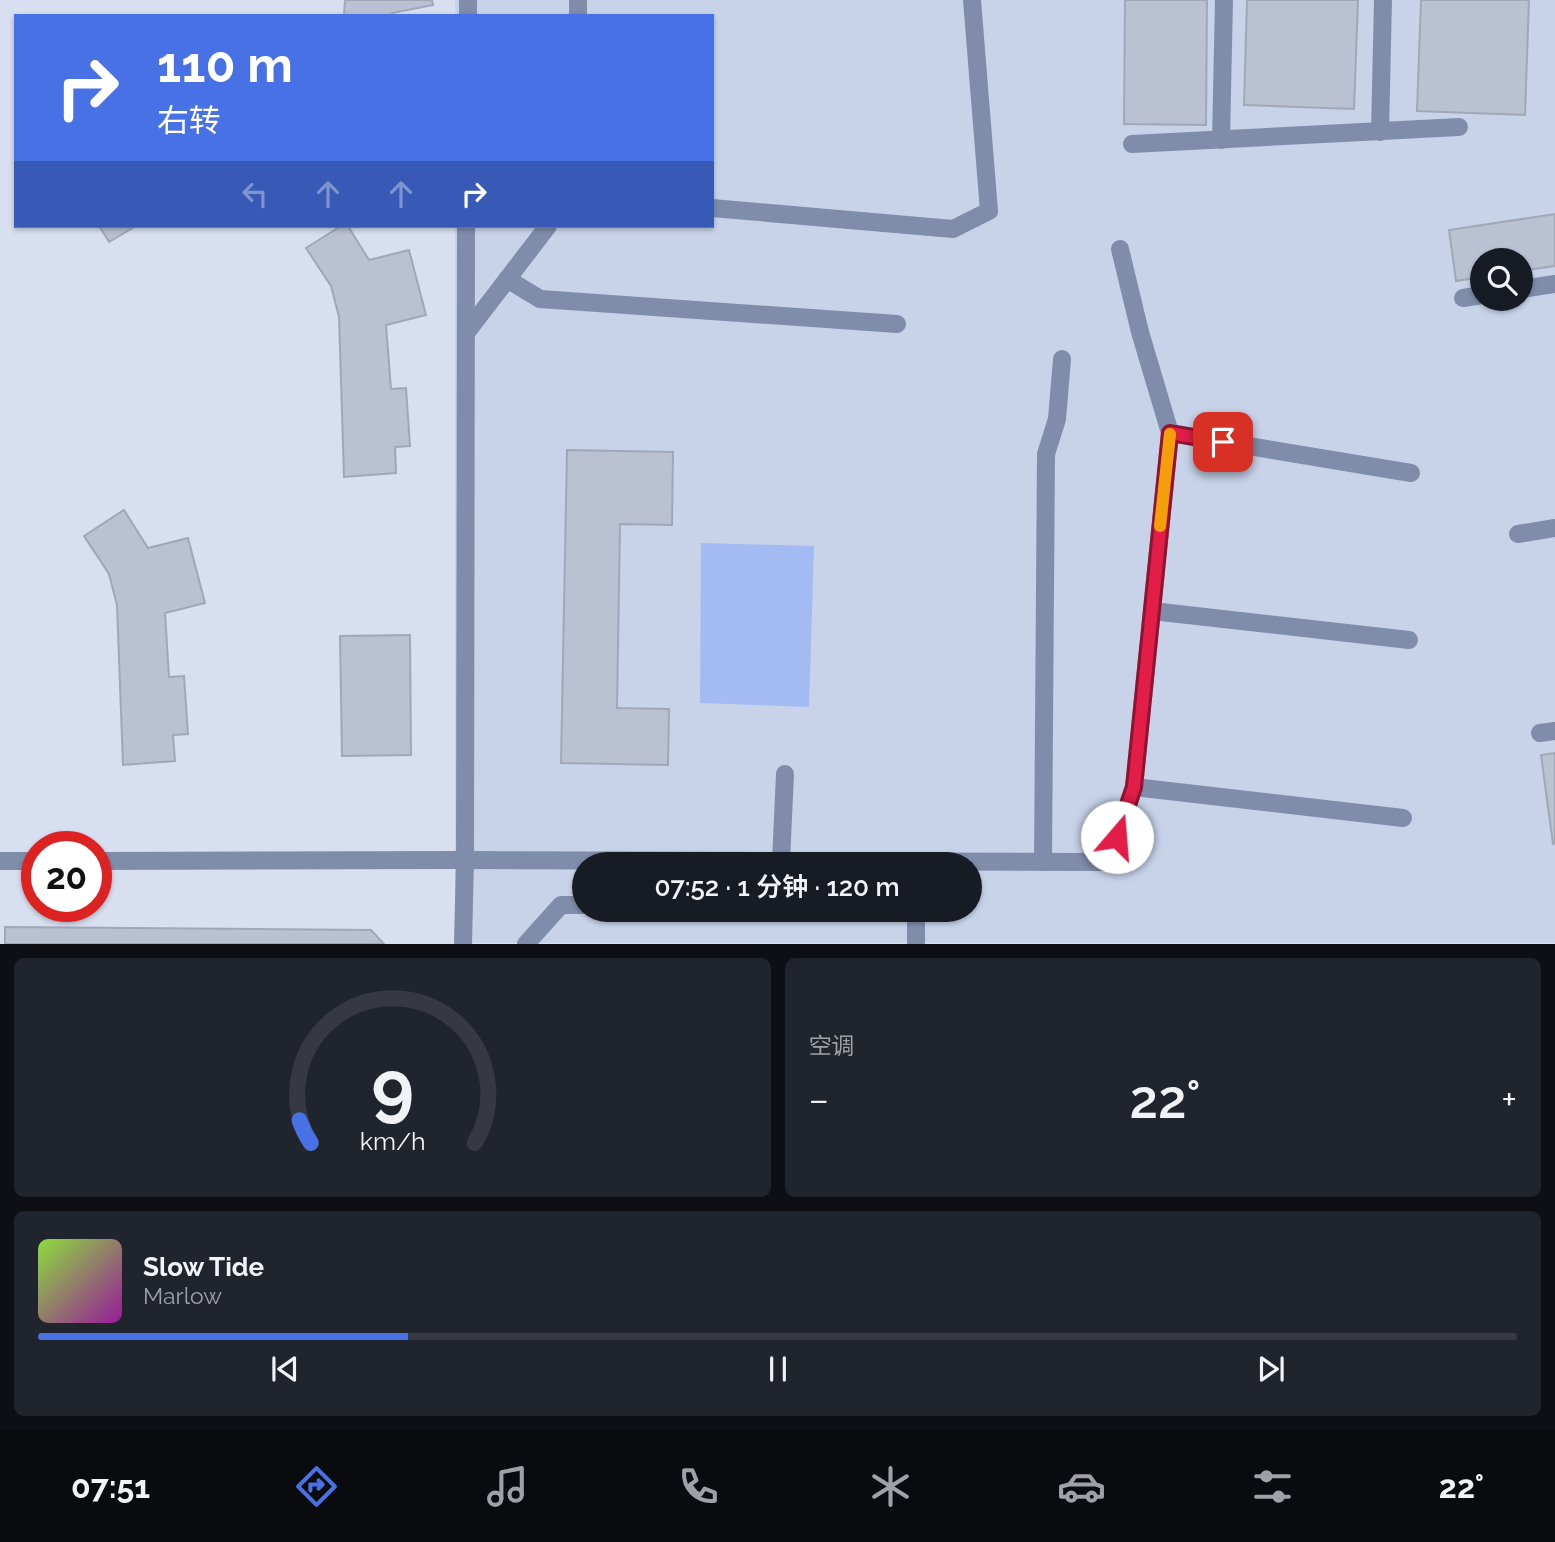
<!DOCTYPE html>
<html lang="zh">
<meta charset="utf-8">
<style>
body{margin:0;font-family:Raleway,"Noto Sans SC",sans-serif;background:#20242c;color:#f1f3f6;height:100vh;display:flex;flex-direction:column;font-size:26px;white-space:nowrap}
*{box-sizing:border-box;margin:0}
p{font-size:23px;color:#9ea1a6}
.icon{flex:none;width:38px;height:38px;fill:none;stroke:currentColor;stroke-width:2;stroke-linecap:round;stroke-linejoin:round}
.map{position:relative;height:944px;overflow:hidden}
.details{display:flex;flex-direction:column;gap:14px;padding:14px;background:#0d0f14;flex:1}
.details>*{flex:none}
.guide{position:absolute;left:14px;top:14px;width:700px;height:214px;border-radius:0px;box-shadow:0 2px 5px #0004;background:#4771e4;color:#fff;overflow:hidden}
.controls{position:absolute;left:1470px;top:248px;display:grid;gap:14px}
.controls a{display:grid;place-items:center;width:63px;height:63px;border-radius:50%;background:#171b24;box-shadow:0 2px 5px #0004;font-size:35px}
.speed{position:absolute;left:21px;top:831px;display:flex;gap:14px;font-size:35px;font-weight:700;text-align:center}
.speed>*{display:grid;place-content:center;width:91px;height:91px;border-radius:50%;background:#171b24;box-shadow:0 2px 5px #0004;line-height:1}
.speed .limit{border:10px solid #d22;background:#fff;color:#111}
.pin{position:absolute;display:grid;place-items:center;width:60px;height:60px;color:#fff;margin:-30px;border-radius:14px;box-shadow:0 4px 10px #0006}
.me{position:absolute;width:77px;margin:-38px;rotate:18deg;stroke-linejoin:round;filter:drop-shadow(0 0 5px #0008)}
.turn{display:flex;align-items:center;gap:24px;height:147px;padding:0 28px;font-size:32px}
.turn .icon{width:91px;height:91px;stroke-width:2.5}
.turn b{display:block;font-size:49px;line-height:60px}
.lanes{display:flex;align-items:center;height:66px;padding:0 28px;background:#0003;justify-content:center;gap:35px;direction:ltr}
.lanes .off{opacity:.35}
.big{font-size:52px;font-weight:600;line-height:1.1}
.details .widget{flex:1;display:flex;flex-direction:column;justify-content:center;gap:10px;min-width:0;padding:0 24px;border-radius:10px;background:#20242c}
.details .dial{align-items:center;gap:0}
.dial svg{height:182px;overflow:visible;fill:none;stroke:#363941;stroke-width:7;stroke-linecap:round;text-anchor:middle}
.dial text{fill:#f1f3f6;stroke:none}
.song{display:flex;align-items:center;gap:21px}
.cover{width:84px;height:84px;border-radius:10px;background:linear-gradient(135deg,hsl(90 70% 55%),hsl(300 70% 35%))}
.played{height:7px;border-radius:4px;background:linear-gradient(90deg,#4771e4 25%,#363941 25%)}
.keys{display:flex;justify-content:space-around;direction:ltr}
.heat{display:flex;justify-content:space-between;align-items:center;font-size:38px;direction:ltr}
.details .tiles{flex:1;display:grid;gap:14px;grid-template-columns:1fr 1fr}
.widget:last-child{grid-column:span 2}
.trip{position:absolute;left:572px;top:852px;width:410px;height:70px;border-radius:35px;background:#171b24;box-shadow:0 2px 5px #0004;font-weight:600;line-height:70px;text-align:center}
.tabs{display:flex;height:112px;justify-content:space-around;align-items:center;background:#090b0e;color:#9ea1a6}
.tabs .icon{width:49px;height:49px}
.tabs .on{color:#4771e4}
.tabs b{font-size:32px;color:#f1f3f6}
.map>svg:first-child{display:block}
.built{fill:#c8d3ea;fill-rule:evenodd}
.green{fill:#a3bbf2}
.building{fill:#b9c1d2;stroke:#a0a8b8;stroke-width:2}
.lines{fill:none;stroke-linecap:round;stroke-linejoin:round}
.minor{stroke:#7f8dab;stroke-width:18}
.route-casing{stroke:#92132f;stroke-width:18}
.route{stroke:#e11d48;stroke-width:12}
.slow{stroke:#f59e0b;stroke-width:12}
</style>
<div class="map">
<svg width="1555" height="944" viewBox="0 0 1555 944">
<rect width="100%" height="100%" fill="#d7dff0"/>
<path class="built" d="M455,0H1555V943H455V226H712V16H455ZM1482,261H1521V299H1482ZM584,864H970V910H584Z"/>
<path class="green" d="M701,543L814,546L809,707L700,703Z"/>
<g class="building">
<path d="M345,0H432L433,5L392,13V16H344Z"/>
<path d="M1125,0H1207L1206,125L1124,124Z"/>
<path d="M1247,0H1358L1354,109L1244,105Z"/>
<path d="M1421,0H1529L1525,115L1417,111Z"/>
<path d="M1555,214V266L1521,271V261H1482V277L1456,281L1449,230Z"/>
<path d="M99,226H136L109,242Z"/>
<path d="M341,226H348L369,260L409,250L426,315L386,325L391,389L406,388L410,446L395,447L396,473L344,477L339,317L331,286L306,248Z"/>
<path d="M567,450L673,452L672,525L620,524L617,708L669,709L668,765L561,763Z"/>
<path d="M124,510L148,548L188,538L205,603L165,613L169,677L184,676L188,734L173,735L175,761L123,765L117,605L109,574L84,536Z"/>
<path d="M410,635L411,755L342,756L340,636Z"/>
<path d="M1555,753V843L1553,844L1541,755Z"/>
<path d="M5,927L371,930L384,944H5Z"/>
</g>
<g class="lines">
<g class="minor">
<path d="M468,16V0"/>
<path d="M578,16V0"/>
<path d="M1380,132L1383,0"/>
<path d="M1221,140L1224,0"/>
<path d="M1132,144L1459,127"/>
<path d="M712,208L953,229L989,211L972,0"/>
<path d="M507,279L540,299L897,324"/>
<path d="M1521,289L1555,284"/>
<path d="M1463,298L1482,295"/>
<path d="M466,333L548,226"/>
<path d="M1170,433L1411,473"/>
<path d="M1518,534L1555,528"/>
<path d="M1152,611L1409,640"/>
<path d="M1540,733L1555,731"/>
<path d="M1134,787L1403,818"/>
<path d="M0,861H37"/>
<path d="M96,861L465,860L1109,862L1134,787L1170,433L1140,332L1120,249"/>
<path d="M781,861L785,774"/>
<path d="M1043,862L1046,454L1057,419L1062,359"/>
<path d="M916,910V944"/>
<path d="M463,944L465,860L466,226"/>
<path d="M526,944L561,905H584"/>
</g>
</g>
<g class="lines">
<g class="route-casing">
<path id="route" d="M1117,837L1134,787L1170,433L1223,442"/>
</g>
<use href="#route" class="route"/>
<path class="slow" d="M1160,526L1170,434"/>
</g>
</svg>
<div class="controls">
<a><svg class="icon" aria-label="search" viewBox="0 0 24 24"><circle cx="10" cy="10" r="6"/><path d="M15 15l6 6"/></svg></a>
</div>
<div class="speed"><div class="limit">20</div></div>
<div class="pin" style="left:1223px;top:442px;background:#d93025"><svg class="icon" aria-label="arrive" viewBox="0 0 24 24"><path d="M6 21V4h12l-3 4 3 4H6"/></svg></div>
<svg class="me" style="left:1117px;top:837px" viewBox="-20 -20 40 40"><circle r="19" fill="#fff"/><path d="M0-13L10 11 0 6-10 11z" fill="#e11d48"/></svg>
<div class="trip">07:52 · 1 分钟 · 120 m</div>
<div class="guide">
<div class="turn"><svg class="icon" aria-label="right" viewBox="0 0 24 24"><path d="M7 20v-9h11M14 6l5 5-5 5"/></svg><div><b>110 m</b>右转</div></div>
<div class="lanes"><svg class="icon off" aria-label="left" viewBox="0 0 24 24"><path d="M17 20v-9H6M10 6l-5 5 5 5"/></svg><svg class="icon off" aria-label="ahead" viewBox="0 0 24 24"><path d="M12 20V5M6 11l6-6 6 6"/></svg><svg class="icon off" aria-label="ahead" viewBox="0 0 24 24"><path d="M12 20V5M6 11l6-6 6 6"/></svg><svg class="icon" aria-label="right" viewBox="0 0 24 24"><path d="M7 20v-9h11M14 6l5 5-5 5"/></svg></div>
</div>
</div>
<section class="details">
<div class="tiles">
<div class="widget dial"><svg viewBox="0 0 100 80">
<path d="M14 69A42 42 0 1 1 86 69"/>
<path d="M14 69A42 42 0 0 1 9 59" stroke="#4771e4"/>
<text x="50" y="56" font-size="32" font-weight="700">9</text>
<text x="50" y="72" font-size="11">km/h</text>
</svg></div>
<div class="widget"><p>空调</p>
<div class="heat"><a>−</a><b class="big">22°</b><a>+</a></div>
</div>
<div class="widget">
<div class="song"><i class="cover"></i><div><b>Slow Tide</b><p>Marlow</p></div></div>
<div class="played"></div>
<div class="keys"><svg class="icon" aria-label="previous" viewBox="0 0 24 24"><path d="M18 5L8 12l10 7zM5 5v14"/></svg><svg class="icon" aria-label="pause" viewBox="0 0 24 24"><path d="M8 5v14M16 5v14"/></svg><svg class="icon" aria-label="next" viewBox="0 0 24 24"><path d="M6 5l10 7-10 7zM19 5v14"/></svg></div>
</div>
</div>
</section>
<nav class="tabs">
<b>07:51</b>
<svg class="icon on" aria-label="directions" viewBox="0 0 24 24"><path d="M12 3l9 9-9 9-9-9zM9 14v-3h6M13 9l2 2-2 2"/></svg>
<svg class="icon" aria-label="music" viewBox="0 0 24 24"><path d="M9 18V5l10-2v13"/><circle cx="6" cy="18" r="3"/><circle cx="16" cy="16" r="3"/></svg>
<svg class="icon" aria-label="phone" viewBox="0 0 24 24"><path d="M5 4h4l2 5-3 2q2 4 5 5l2-3 5 2v4C11 20 4 13 5 4z"/></svg>
<svg class="icon" aria-label="climate" viewBox="0 0 24 24"><path d="M12 3v18M4 7l16 10M4 17L20 7"/></svg>
<svg class="icon" aria-label="car" viewBox="0 0 24 24"><path d="M5 17H2v-5l4-1 3-4h7l3 4 3 1v5h-3M9 17h6M6 11h13"/><circle cx="7" cy="17" r="2"/><circle cx="17" cy="17" r="2"/></svg>
<svg class="icon" aria-label="filters" viewBox="0 0 24 24"><path d="M4 7h16M4 17h16"/><circle cx="9" cy="7" r="2"/><circle cx="15" cy="17" r="2"/></svg>
<b>22°</b>
</nav>
